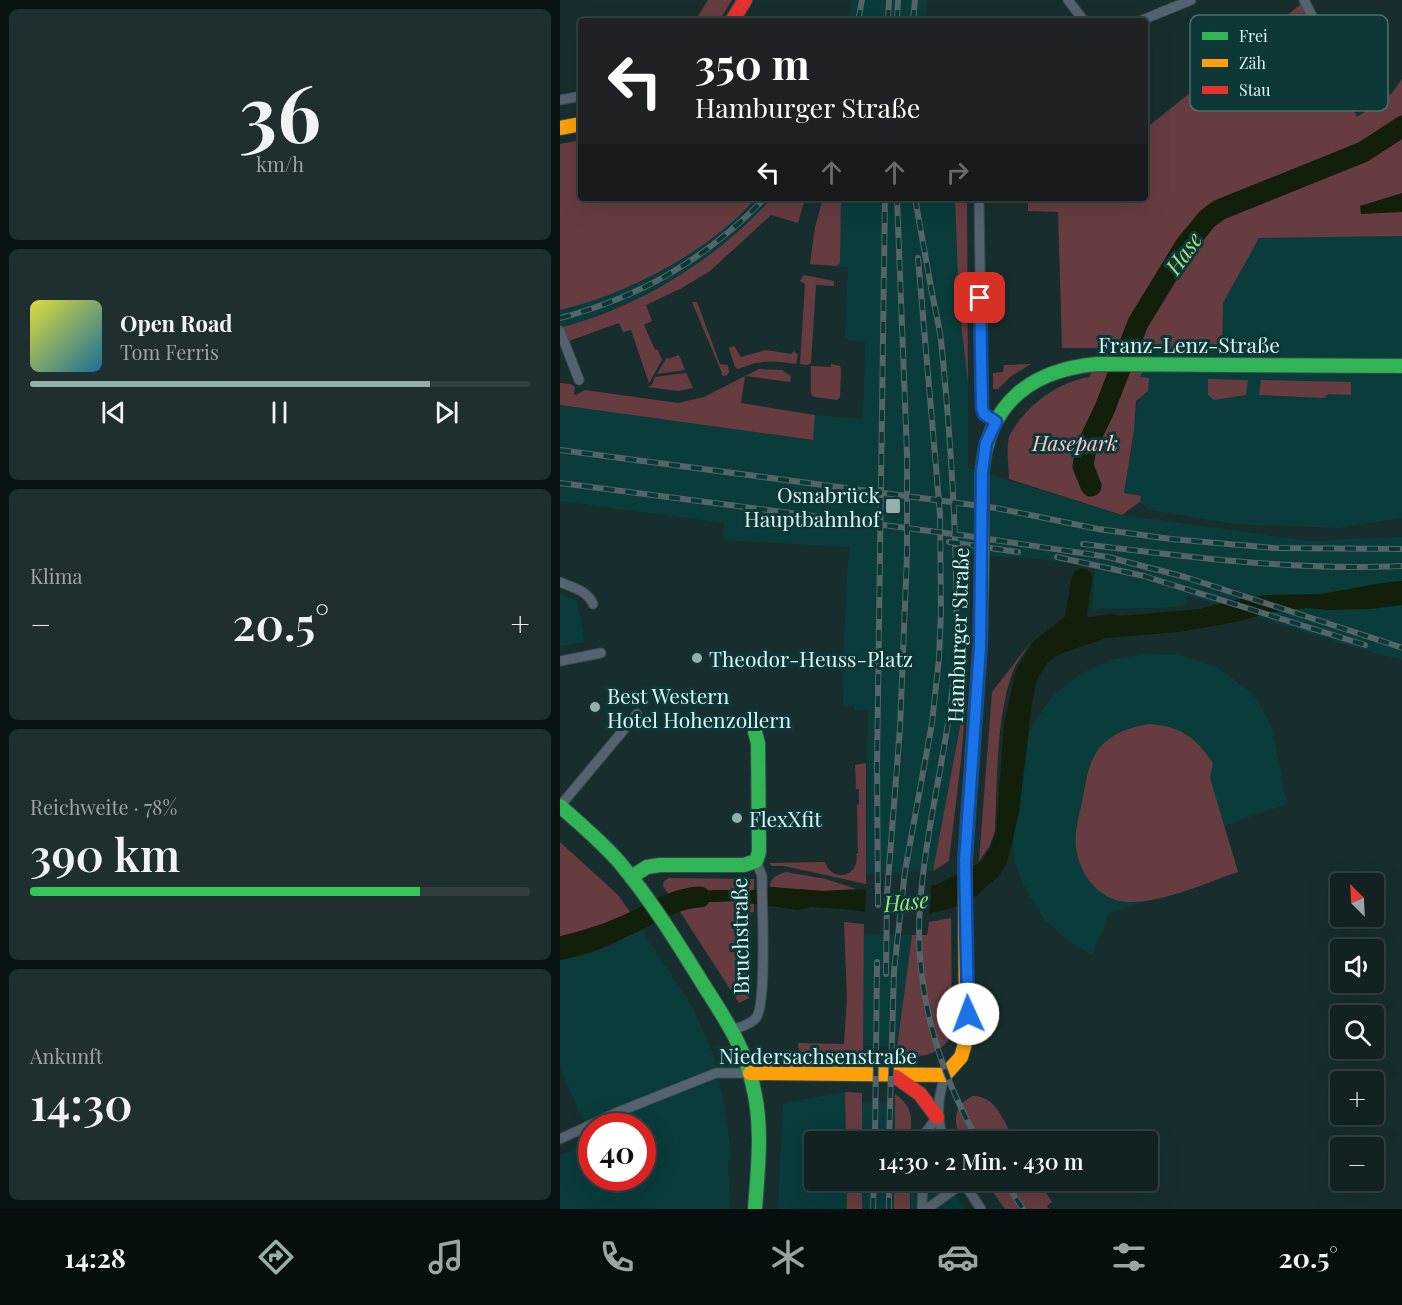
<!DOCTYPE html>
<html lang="de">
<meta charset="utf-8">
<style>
body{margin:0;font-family:"Playfair Display",serif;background:#1f2f2f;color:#f1f3f6;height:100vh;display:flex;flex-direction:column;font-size:22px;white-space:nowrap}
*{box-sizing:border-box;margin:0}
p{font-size:20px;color:#9ca4a5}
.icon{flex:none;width:33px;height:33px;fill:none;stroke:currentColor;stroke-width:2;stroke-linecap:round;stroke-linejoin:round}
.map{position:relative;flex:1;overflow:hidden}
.panel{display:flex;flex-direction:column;gap:9px;padding:9px;background:#0a1313;width:560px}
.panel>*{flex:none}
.hud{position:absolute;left:18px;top:18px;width:570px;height:183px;border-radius:6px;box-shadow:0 6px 24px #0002,0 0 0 2px #313f40;background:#202124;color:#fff;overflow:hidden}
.needle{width:39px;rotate:336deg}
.tools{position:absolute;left:770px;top:873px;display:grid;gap:12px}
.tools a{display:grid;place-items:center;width:54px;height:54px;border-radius:6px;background:#122222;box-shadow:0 6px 24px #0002,0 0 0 2px #313f40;font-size:30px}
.speed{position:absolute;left:18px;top:1113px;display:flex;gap:12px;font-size:30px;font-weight:700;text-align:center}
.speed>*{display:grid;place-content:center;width:78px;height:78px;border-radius:50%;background:#122222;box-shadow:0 6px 24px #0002,0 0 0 2px #313f40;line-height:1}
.speed .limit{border:9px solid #d22;background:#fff;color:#111}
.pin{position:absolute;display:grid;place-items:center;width:51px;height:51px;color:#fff;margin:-26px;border-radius:12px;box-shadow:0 3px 9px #0006}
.me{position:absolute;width:66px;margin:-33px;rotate:358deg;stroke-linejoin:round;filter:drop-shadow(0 0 4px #0008)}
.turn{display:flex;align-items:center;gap:21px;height:126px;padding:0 18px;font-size:27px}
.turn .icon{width:78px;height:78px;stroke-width:2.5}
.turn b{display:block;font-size:42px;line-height:51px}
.lanes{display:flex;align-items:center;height:57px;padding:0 18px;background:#0003;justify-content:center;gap:30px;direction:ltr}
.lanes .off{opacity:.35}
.big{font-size:45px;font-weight:600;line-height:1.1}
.panel .widget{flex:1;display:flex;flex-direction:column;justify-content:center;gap:9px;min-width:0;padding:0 21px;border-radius:9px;background:#1f2f2f}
.panel .dial{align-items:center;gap:0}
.dial b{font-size:78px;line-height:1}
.song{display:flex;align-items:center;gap:18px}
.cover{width:72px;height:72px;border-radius:9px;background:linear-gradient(135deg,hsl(60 70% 55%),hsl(200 70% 35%))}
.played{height:6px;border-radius:3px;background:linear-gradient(90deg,#95afad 80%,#313f40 80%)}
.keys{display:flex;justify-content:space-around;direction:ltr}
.heat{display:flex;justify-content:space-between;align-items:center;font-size:33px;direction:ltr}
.charge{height:9px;border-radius:4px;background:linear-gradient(90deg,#34c759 78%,#313f40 0)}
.trip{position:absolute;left:244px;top:1131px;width:354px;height:60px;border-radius:6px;background:#122222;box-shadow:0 6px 24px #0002,0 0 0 2px #313f40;font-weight:600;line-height:60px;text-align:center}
.dock{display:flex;height:96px;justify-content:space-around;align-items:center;background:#070e0e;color:#9ca4a5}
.dock .icon{width:42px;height:42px}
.dock .on{color:#95afad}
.dock b{font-size:27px;color:#f1f3f6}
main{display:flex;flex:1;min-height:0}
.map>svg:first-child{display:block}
.built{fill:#093c3b}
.green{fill:#663c41}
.water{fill:#121f0a}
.pier{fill:#182e2e}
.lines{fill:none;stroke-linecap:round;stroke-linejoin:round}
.river{stroke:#121f0a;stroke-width:21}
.street-casing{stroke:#394c4c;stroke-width:11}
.fast-casing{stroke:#394c4c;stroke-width:16}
.slow-casing{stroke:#394c4c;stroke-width:16}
.jam-casing{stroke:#394c4c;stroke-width:16}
.street{stroke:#54636e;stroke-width:9}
.fast{stroke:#30b455;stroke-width:14}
.slow{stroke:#ff9f0a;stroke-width:14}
.jam{stroke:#e5322d;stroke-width:14}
.rail-casing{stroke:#54656a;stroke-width:6}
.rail{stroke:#0e3837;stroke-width:4;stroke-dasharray:11;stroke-linecap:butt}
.fast-bridge-casing{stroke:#394c4c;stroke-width:16;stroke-linecap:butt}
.fast-bridge{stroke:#30b455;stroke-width:14}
.route-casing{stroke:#114b97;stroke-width:15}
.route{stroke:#1a73e8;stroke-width:10}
.poi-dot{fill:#95afad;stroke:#0e3837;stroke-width:2}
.labels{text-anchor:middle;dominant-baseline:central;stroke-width:6;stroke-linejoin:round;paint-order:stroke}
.street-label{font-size:21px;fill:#d9f4f2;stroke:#0e3837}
.park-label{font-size:21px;font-style:italic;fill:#fcc8cd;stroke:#0e3837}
.poi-label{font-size:21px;fill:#d9f4f2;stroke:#0e3837;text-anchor:start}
.water-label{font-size:22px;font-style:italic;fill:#a6e079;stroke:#0e3837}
.key{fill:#0e3837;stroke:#4b706f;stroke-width:1.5}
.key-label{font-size:16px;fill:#d9f4f2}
</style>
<main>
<section class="panel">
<div class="widget dial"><b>36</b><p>km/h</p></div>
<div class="widget">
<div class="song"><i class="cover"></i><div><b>Open Road</b><p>Tom Ferris</p></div></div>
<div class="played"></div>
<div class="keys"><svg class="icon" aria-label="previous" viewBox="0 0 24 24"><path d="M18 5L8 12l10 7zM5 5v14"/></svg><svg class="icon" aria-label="pause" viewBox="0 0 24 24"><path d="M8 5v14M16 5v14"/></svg><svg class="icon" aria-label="next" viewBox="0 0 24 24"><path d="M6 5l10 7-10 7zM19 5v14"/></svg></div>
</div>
<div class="widget"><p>Klima</p>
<div class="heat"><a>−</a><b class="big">20.5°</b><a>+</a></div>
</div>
<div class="widget"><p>Reichweite · 78%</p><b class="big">390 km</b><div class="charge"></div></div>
<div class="widget"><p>Ankunft</p><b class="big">14:30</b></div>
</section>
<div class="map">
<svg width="843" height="1209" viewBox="0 0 843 1209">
<rect width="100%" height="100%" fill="#182e2e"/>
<g class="built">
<path d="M292,0H366V21H288Z"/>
<path d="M196,198H212L193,219L140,264L81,298L19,323L0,328V310L76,284L185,211Z"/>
<path d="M263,198H395L399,306L408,383V468L562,515L750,541L842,537V660L792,647L628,595L625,605L621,606L598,608L532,609L535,567L480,559L410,555L407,689L373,871L306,874L308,710H294V706H283L284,634L289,547L163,540L164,523L0,501V405L252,440L255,415L303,419L305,342L288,340L285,335L288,268L250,264L255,227Z"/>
<path d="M842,236V518L777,528L675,524L589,510L580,502V496L564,493L574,430L580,377L595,350H662L663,303L699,237Z"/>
<path d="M0,593L17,601L25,642L0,646Z"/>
<path d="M585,654L619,655L659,668L694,695L712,728L727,804L664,826L678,872L549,913L533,955L515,946L484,919L468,894L456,867L453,838L459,812L469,732L491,697L519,675L550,660Z"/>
<path d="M81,929L133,1008L153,1054L163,1097L172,1159L168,1160L170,1209H0V1155L31,1143L32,1178H82V1126H32L31,1139L0,1067V960L29,954L52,945Z"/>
<path d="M304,934L352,935L337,1046H303Z"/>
<path d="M285,1092L286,1141L255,1142V1180L287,1181V1209H218L223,1103Z"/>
<path d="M302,1102H335V1141L302,1142Z"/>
<path d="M351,1180L387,1181L404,1209H351Z"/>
<rect x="302" y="1181" width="32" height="28"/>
</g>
<g class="green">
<path d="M148,0H172L159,21H135Z"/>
<path d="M741,4L797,117L832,93L842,79V236L699,238L663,303L662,350H595L580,377L589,378L588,391L576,401L574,430L564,493L581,496L580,502L562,515L449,479C449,467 446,450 449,437C450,433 454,429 456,425C473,401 500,382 529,377L545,348H502L498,212L468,211V203H438L441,198L447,202L450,198H585V129Z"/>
<path d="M21,140V198H196C150,251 68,294 0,310V144Z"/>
<path d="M212,198H245L238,223L211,215L150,271L120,289L86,305L92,321L84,325L95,350H98L102,360L89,383L71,330L63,332L59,323L3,343L0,328C81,306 156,260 212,198Z"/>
<path d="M263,198H281L280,263L276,266L250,264L255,227Z"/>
<path d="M395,198H407L408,383L399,306Z"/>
<path d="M244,275L274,281V286L256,285L251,363L247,365L240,364L245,284L240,281Z"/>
<path d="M132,302H137L160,364L168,365L169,372L167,375L163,376L161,374L162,373Z"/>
<path d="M174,346L181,357L206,350L231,354L234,351L238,355L236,364C209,360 203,360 178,369L175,367L169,348Z"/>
<path d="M119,355L125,370L97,374L107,357L108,359Z"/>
<path d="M271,364L280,366L281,369L280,397L277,400L254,397L251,394V366L271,367Z"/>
<path d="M471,364L450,377L438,389H433V373L443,372L444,365Z"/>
<path d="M199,369L222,370L231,376L230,382L185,376L181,403L255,415L253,440L0,405V383L11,384L15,387L14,394L16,395L25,390L118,403L144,397Z"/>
<path d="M126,373L133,388L118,391L87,387L92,385L95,377Z"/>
<path d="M648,379L688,380L686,395L654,400L648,395Z"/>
<path d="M701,380L791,382V395L768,394L764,398L699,395Z"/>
<path d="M470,643C465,652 457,661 453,671C436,716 437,783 435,831L429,847L419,861L432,692Z"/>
<path d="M407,689L401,761L389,861L373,871Z"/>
<path d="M590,724C622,727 635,737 653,763L650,778L678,872C645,883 603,903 568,902C539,901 519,874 516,847C514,830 520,813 523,797C526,781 528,764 538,750C551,733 570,727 590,724Z"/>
<path d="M306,763V884L224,866H212L209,863L265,862C272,884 301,876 296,854L298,853L297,805L299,804V789H296L295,765Z"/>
<path d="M0,842L58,895L72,915L0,938Z"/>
<path d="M226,872L266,879L296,889L263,891L210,887C210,877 218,875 226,872Z"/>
<path d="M109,878L194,879V890H154L110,896L103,886L104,881Z"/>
<path d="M175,901L194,904V912L189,913V998L179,1003L117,907L127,903Z"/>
<path d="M391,918L392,1036C375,1058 362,1057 336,1055L352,935H367L369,922Z"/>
<path d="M284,922L304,924L303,1055L239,1052L238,1043L284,1044L287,998Z"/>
<path d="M285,1092L302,1093V1141H286Z"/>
<path d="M335,1094C355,1108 351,1120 351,1141H335Z"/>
<path d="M413,1096C437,1096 444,1123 455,1141H402C393,1123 392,1106 413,1096Z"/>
<rect x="287" y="1181" width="15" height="28"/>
<rect x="334" y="1181" width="16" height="28"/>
<path d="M425,1181H478L492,1202L487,1206L489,1209H445Z"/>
</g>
<g class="water">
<path d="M842,193V212L801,214L800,206Z"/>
<path d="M842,581V605L811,609L768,610L748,608L714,612L671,623L619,632L546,638L500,654L488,662L477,679L472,703L459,812L447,863L438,877L411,900L393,908L366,914L335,915L281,909L251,907L238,910L175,901L127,903L117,907L110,896L154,890H194L210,887L263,891L358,887L378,884L421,862L430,848L436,831L444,724L456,670L473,642L511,612L514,606L518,605L524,615L529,617L550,614L562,616L640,609L675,600L705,595L761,594L822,583Z"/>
<path d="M72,915L81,929C51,945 34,953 0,960V938Z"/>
</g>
<path class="pier" d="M372,882L369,917L335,918L305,915L306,885Z"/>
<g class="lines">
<g class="river">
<path d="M531,486L523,466L526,448L545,408L578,323L625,246L647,219L659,210L803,152L843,126"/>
<path d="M513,632L522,579"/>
<path d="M0,947C21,942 42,936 62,927C88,917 111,898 140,897"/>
</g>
<g class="street-casing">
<g id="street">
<path d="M508,0L524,21"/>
<path d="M744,0L761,34L770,41"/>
<path d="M580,21L631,0"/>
<path d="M0,100L21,96"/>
<path d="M419,198L422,407L424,414L436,421"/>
<path d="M0,331L19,380"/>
<path d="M0,582C13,588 27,590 33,604"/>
<path d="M0,661L41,653"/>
<path d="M0,806L77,714"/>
<path d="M172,1030C180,1027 190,1025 196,1018C207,1004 202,907 202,884V876L196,861"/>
<path d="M0,1139L58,1112L156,1073H190"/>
<path d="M363,1142L366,1132L377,1117"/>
<path d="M384,1142C376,1115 377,1102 385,1075"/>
<path d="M402,1180L421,1209"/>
<path d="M362,1209L363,1180"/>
<path d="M367,1209L403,1183"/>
</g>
</g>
<g class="fast-casing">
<g id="fast">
<path d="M422,472C428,403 471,370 537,364L843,366"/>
<path d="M409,803L420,647L422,556"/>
<path d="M0,806C20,824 42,842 60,863C91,900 117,942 143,984C163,1016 185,1047 193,1086C203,1126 198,1168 195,1209"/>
<path d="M71,877L87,867L100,865H184L196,861L199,852L198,743L195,732"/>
</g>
</g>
<g class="slow-casing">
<g id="slow">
<path d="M0,128L21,124"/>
<path d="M190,1073L385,1075L401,1057L406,1040L405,861L409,803"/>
</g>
</g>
<g class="jam-casing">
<g id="jam">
<path d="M172,21L185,0"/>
<path d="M336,1077L360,1094L377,1117"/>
</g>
</g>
<use href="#street" class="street"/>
<use href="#fast" class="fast"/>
<use href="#slow" class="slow"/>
<use href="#jam" class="jam"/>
<g class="rail-casing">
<g id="rail">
<path d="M298,21L302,0"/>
<path d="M328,21L329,0"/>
<path d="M337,21L338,0"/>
<path d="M353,21L355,0"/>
<path d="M355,198C361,230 366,261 372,293C375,309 379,325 381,340C391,441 398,542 396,644C393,732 366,818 360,906C354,988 378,1071 419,1142"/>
<path d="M0,318C81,297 146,259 205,198"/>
<path d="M0,450L436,508L538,529L611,539L714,548L843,549"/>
<path d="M0,483L408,536L548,557L625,577L843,648"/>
<path d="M389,542L458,552"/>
<path d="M523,544C629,557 735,571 843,566"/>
<path d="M497,557L584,576L805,645"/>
<path d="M318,905L317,766L325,198"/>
<path d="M326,974L327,894L340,728L347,555V454L337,198"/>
<path d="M315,1142L317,962"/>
<path d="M329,1142L334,971L345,871L372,723L379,658L381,612L380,514L358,258"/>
<path d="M444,1180L463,1209"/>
<path d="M313,1209L314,1180"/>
<path d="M329,1209V1180"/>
</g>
</g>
<use href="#rail" class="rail"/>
<g class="fast-bridge-casing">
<path id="fast-bridge" d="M422,472V556"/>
</g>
<use href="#fast-bridge" class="fast-bridge"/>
</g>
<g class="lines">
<g class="route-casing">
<path id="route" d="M408,1014L405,861L420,647L422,472L426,443L436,422L424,414L422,408L420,298"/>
</g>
<use href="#route" class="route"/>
</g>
<g class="poi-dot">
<rect x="325" y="498" width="16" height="16" rx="3"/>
<circle cx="137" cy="658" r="6"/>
<circle cx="35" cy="707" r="6"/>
<circle cx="177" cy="818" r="6"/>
</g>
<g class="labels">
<g class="street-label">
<text x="629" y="344">Franz-Lenz-Straße</text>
<text transform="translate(397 635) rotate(-88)">Hamburger Straße</text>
<text transform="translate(179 936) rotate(-91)">Bruchstraße</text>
<text x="258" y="1055">Niedersachsenstraße</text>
</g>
<g class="park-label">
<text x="515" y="442">Hasepark</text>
</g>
<g class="poi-label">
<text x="320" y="494" text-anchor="end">Osnabrück<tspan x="320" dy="24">Hauptbahnhof</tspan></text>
<text x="149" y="658">Theodor-Heuss-Platz</text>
<text x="47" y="695">Best Western<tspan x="47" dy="24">Hotel Hohenzollern</tspan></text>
<text x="189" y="818">FlexXfit</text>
</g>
<g class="water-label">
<text transform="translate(623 253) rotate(-55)">Hase</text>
<text transform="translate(346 901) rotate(-6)">Hase</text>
</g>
</g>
<rect x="630" y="15" width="198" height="96" rx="9" class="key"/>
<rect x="642" y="32" width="26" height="8" fill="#30b455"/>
<rect x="642" y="59" width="26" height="8" fill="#ff9f0a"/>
<rect x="642" y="86" width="26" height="8" fill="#e5322d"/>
<g class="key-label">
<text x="679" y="42">Frei</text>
<text x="679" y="69">Zäh</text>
<text x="679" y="96">Stau</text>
</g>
</svg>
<div class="tools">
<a><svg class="needle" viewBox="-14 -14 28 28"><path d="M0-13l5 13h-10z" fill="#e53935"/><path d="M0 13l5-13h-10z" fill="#9ca4a5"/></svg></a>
<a><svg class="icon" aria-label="sound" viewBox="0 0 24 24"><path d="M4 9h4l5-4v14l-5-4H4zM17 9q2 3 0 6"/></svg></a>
<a><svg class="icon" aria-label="search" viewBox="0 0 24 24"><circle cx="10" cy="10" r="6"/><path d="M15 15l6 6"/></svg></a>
<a>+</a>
<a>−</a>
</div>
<div class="speed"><div class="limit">40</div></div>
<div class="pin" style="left:420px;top:298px;background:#d93025"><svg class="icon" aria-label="arrive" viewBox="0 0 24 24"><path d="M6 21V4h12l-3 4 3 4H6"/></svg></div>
<svg class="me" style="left:408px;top:1014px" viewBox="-20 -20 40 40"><circle r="19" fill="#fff"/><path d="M0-13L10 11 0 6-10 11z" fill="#1a73e8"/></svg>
<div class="trip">14:30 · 2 Min. · 430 m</div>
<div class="hud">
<div class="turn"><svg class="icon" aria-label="left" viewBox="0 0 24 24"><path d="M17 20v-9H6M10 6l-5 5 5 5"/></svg><div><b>350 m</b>Hamburger Straße</div></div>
<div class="lanes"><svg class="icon" aria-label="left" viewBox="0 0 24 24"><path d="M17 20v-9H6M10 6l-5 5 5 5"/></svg><svg class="icon off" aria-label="ahead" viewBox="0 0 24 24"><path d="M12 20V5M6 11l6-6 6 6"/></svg><svg class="icon off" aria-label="ahead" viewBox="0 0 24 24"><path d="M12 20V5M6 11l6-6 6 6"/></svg><svg class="icon off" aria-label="right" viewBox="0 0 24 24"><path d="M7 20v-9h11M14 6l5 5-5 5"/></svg></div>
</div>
</div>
</main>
<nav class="dock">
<b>14:28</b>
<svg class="icon on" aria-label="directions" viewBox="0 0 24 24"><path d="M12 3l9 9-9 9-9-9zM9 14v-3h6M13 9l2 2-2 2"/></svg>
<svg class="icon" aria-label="music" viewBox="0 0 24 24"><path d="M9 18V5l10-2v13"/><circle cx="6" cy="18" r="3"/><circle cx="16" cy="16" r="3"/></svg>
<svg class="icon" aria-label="phone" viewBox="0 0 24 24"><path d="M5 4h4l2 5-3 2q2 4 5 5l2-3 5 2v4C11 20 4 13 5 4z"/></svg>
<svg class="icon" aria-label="climate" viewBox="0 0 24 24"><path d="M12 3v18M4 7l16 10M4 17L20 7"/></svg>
<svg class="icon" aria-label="car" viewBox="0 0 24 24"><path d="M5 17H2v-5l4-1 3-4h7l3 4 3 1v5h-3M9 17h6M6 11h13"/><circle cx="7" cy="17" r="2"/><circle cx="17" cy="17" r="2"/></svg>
<svg class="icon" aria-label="filters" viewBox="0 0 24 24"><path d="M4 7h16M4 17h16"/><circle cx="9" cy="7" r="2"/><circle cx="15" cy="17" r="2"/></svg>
<b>20.5°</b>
</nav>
